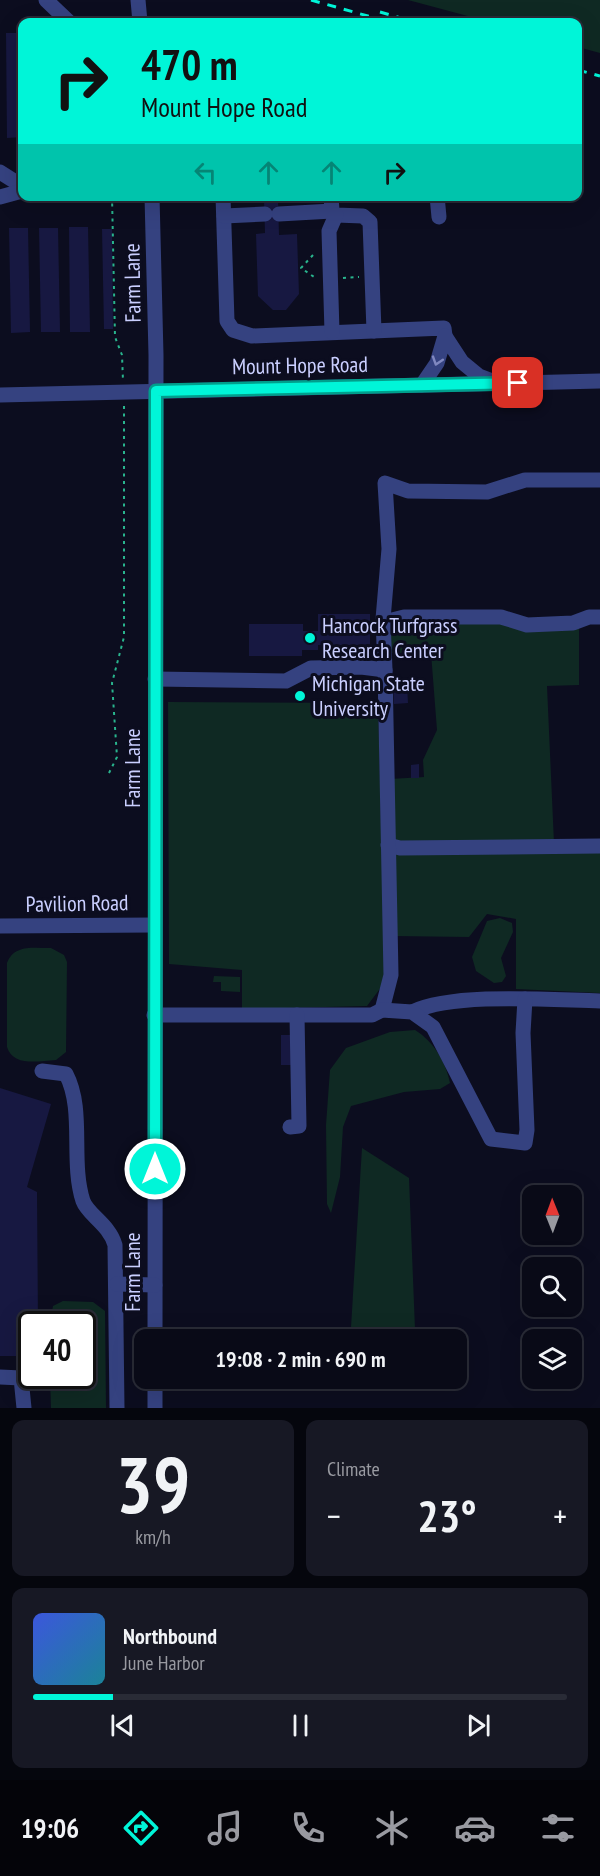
<!DOCTYPE html>
<meta charset="utf-8">
<style>
body{margin:0;font-family:"PT Sans Narrow",sans-serif;background:#171824;color:#f1f3f6;height:100vh;display:flex;flex-direction:column;font-size:22px;white-space:nowrap}
*{box-sizing:border-box;margin:0}
p{font-size:20px;color:#999aa1}
.icon{flex:none;width:33px;height:33px;fill:none;stroke:currentColor;stroke-width:2;stroke-linecap:round;stroke-linejoin:round}
.map{position:relative;height:1408px;overflow:hidden}
.side{display:flex;flex-direction:column;gap:12px;padding:12px;background:#05060d;flex:1}
.side>*{flex:none}
.hud{position:absolute;left:18px;top:18px;width:564px;height:183px;border-radius:12px;box-shadow:0 6px 24px #0002,0 0 0 2px #292b36;background:#00f5d8;color:#111;overflow:hidden}
.needle{width:39px;rotate:359deg}
.tools{position:absolute;left:522px;top:1185px;display:grid;gap:12px}
.tools a{display:grid;place-items:center;width:60px;height:60px;border-radius:12px;background:#090a17;box-shadow:0 6px 24px #0002,0 0 0 2px #292b36;font-size:30px}
.speed{position:absolute;left:18px;top:1311px;display:flex;gap:12px;font-size:30px;font-weight:700;text-align:center}
.speed>*{display:grid;place-content:center;width:78px;height:78px;border-radius:50%;background:#090a17;box-shadow:0 6px 24px #0002,0 0 0 2px #292b36;line-height:1}
.speed .limit{border:3px solid #111;border-radius:9px;background:#fff;color:#111}
.pin{position:absolute;display:grid;place-items:center;width:51px;height:51px;color:#fff;margin:-26px;border-radius:12px;box-shadow:0 3px 9px #0006}
.me{position:absolute;width:66px;margin:-33px;rotate:0deg;stroke-linejoin:round;filter:drop-shadow(0 0 4px #0008)}
.turn{display:flex;align-items:center;gap:21px;height:126px;padding:0 24px;font-size:27px}
.turn .icon{width:78px;height:78px;stroke-width:2.5}
.turn b{display:block;font-size:42px;line-height:51px}
.lanes{display:flex;align-items:center;height:57px;padding:0 24px;background:#0003;justify-content:center;gap:30px;direction:ltr}
.lanes .off{opacity:.35}
.big{font-size:45px;font-weight:800;line-height:1.1}
.side .widget{flex:1;display:flex;flex-direction:column;justify-content:center;gap:9px;min-width:0;padding:0 21px;border-radius:12px;background:#171824}
.side .dial{align-items:center;gap:0}
.dial b{font-size:78px;line-height:1}
.song{display:flex;align-items:center;gap:18px}
.cover{width:72px;height:72px;border-radius:9px;background:linear-gradient(135deg,hsl(230 70% 55%),hsl(190 70% 35%))}
.played{height:6px;border-radius:3px;background:linear-gradient(90deg,#00f5d8 15%,#292b36 15%)}
.keys{display:flex;justify-content:space-around;direction:ltr}
.heat{display:flex;justify-content:space-between;align-items:center;font-size:33px;direction:ltr}
.side .tiles{flex:1;display:grid;gap:12px;grid-template-columns:1fr 1fr}
.widget:last-child{grid-column:span 2}
.trip{position:absolute;left:134px;top:1329px;width:333px;height:60px;border-radius:12px;background:#090a17;box-shadow:0 6px 24px #0002,0 0 0 2px #292b36;font-weight:800;line-height:60px;text-align:center}
.dock{display:flex;height:96px;justify-content:space-around;align-items:center;background:#040409;color:#999aa1}
.dock .icon{width:42px;height:42px}
.dock .selected{color:#00f5d8}
.dock b{font-size:27px;color:#f1f3f6}
.map>svg:first-child{display:block}
.green{fill:#0f2923}
.building{fill:#171841}
.lines{fill:none;stroke-linecap:round;stroke-linejoin:round}
.path{stroke:#29b48d;stroke-width:2;stroke-dasharray:3 4.5;stroke-linecap:butt}
.minor{stroke:#354280;stroke-width:15}
.rail{stroke:#00f5d8;stroke-width:3;stroke-dasharray:9 8;stroke-linecap:butt}
.oneway{stroke:#8088c0}
.route-casing{stroke:#009f8c;stroke-width:15}
.route{stroke:#00f5d8;stroke-width:10}
.poi-dot{fill:#00f5d8;stroke:#0c0d1f;stroke-width:2}
.labels{text-anchor:middle;dominant-baseline:central;stroke-width:6;stroke-linejoin:round;paint-order:stroke}
.street-label{font-size:22px;fill:#cacfff;stroke:#0c0d1f}
.poi-label{font-size:22px;fill:#cacfff;stroke:#0c0d1f;text-anchor:start}
</style>
<div class="map">
<svg width="600" height="1408" viewBox="0 0 600 1408">
<rect width="100%" height="100%" fill="#0c0d1f"/>
<g class="green">
<path d="M408,0H600V53L578,47V22H490Z"/>
<path d="M499,620L579,627V685L547,686L554,843H391L390,779L424,777L423,760L437,730L431,653H389L388,629L396,622Z"/>
<path d="M168,702L378,703L385,982L367,1006L242,1009V970L169,964Z"/>
<path d="M600,848V993L516,989V919L487,914L469,937L393,936L391,850Z"/>
<path d="M500,918L512,923L513,932L501,958L506,976L502,982L494,983L476,971L472,957L487,921Z"/>
<path d="M51,948L64,955L67,962L66,1052L56,1060C39,1061 13,1067 7,1047V963C14,944 34,948 51,948Z"/>
<path d="M214,976L240,977V992L221,991V982H213Z"/>
<path d="M415,1030C433,1041 446,1062 450,1083L440,1089L404,1092L351,1106L343,1127L340,1177L331,1213L327,1204L326,1125L330,1070L346,1048L390,1032Z"/>
<path d="M362,1148L409,1178L415,1329L406,1339H359L351,1327Z"/>
<path d="M63,1301L93,1302L105,1311L106,1408H51L50,1376H82V1324H50L53,1306Z"/>
</g>
<g class="building">
<path d="M6,33H22V137L7,138Z"/>
<path d="M278,198L279,235L297,234L299,294L286,310H273L258,296L256,234L265,233L264,199Z"/>
<path d="M69,227H88L90,332H70Z"/>
<path d="M9,228H28L30,332L11,333Z"/>
<path d="M39,228H58L60,332H41Z"/>
<path d="M102,229H112L113,329H104Z"/>
<path d="M318,614H370V645H318V650H302V656H249V624H303V631H318Z"/>
<path d="M407,684L408,703L394,704L393,685Z"/>
<path d="M419,764V778H411V765Z"/>
<rect x="281" y="1035" width="12" height="30"/>
<path d="M0,1088L51,1104L27,1187L37,1192L38,1324H32V1356H0Z"/>
</g>
<g class="lines">
<g class="path">
<path d="M112,196L115,337L122,355L123,381"/>
<path d="M313,255L301,268L317,279"/>
<path d="M343,278L359,277"/>
<path d="M109,773L117,757L112,683L124,637V405"/>
</g>
<g class="minor">
<path d="M46,0L69,22"/>
<path d="M138,0L140,22"/>
<path d="M0,172L22,186"/>
<path d="M152,196L156,355L155,1340"/>
<path d="M223,196L227,321L233,330L252,336L444,328L445,336"/>
<path d="M331,196L332,211L336,215L363,216L370,222L374,331"/>
<path d="M437,196L439,217"/>
<path d="M0,197L22,191"/>
<path d="M279,214L332,211"/>
<path d="M224,216L265,214"/>
<path d="M332,332L329,231L336,215"/>
<path d="M422,385L437,363L445,336L462,362L479,376L495,382"/>
<path d="M0,395L600,381"/>
<path d="M384,630L392,620L404,617H501L527,625L573,623L589,617H600"/>
<path d="M155,679L286,681L311,668L361,667L385,670L383,619L389,549L385,483L408,491L487,492L525,480H600"/>
<path d="M388,845L400,848L600,846"/>
<path d="M0,926L154,925"/>
<path d="M382,1010L391,975L385,670"/>
<path d="M412,1012C454,992 551,1000 600,1001"/>
<path d="M154,1015H372L382,1010L412,1012L433,1027L491,1139L525,1143L527,1130L523,1033L525,999"/>
<path d="M42,1071L66,1074C85,1110 70,1161 83,1201C88,1215 109,1224 115,1245L117,1408"/>
<path d="M290,1127L299,1126L297,1015"/>
<path d="M117,1284L155,1285"/>
<path d="M0,1377L21,1378L24,1408"/>
<path d="M155,1378V1408"/>
</g>
<g class="rail">
<path d="M311,0L389,22"/>
<path d="M380,12L415,22"/>
<path d="M578,70L600,76"/>
</g>
</g>
<defs><path id="oneway-chevron" d="M-2-3.5L2.5 0L-2 3.5" fill="none" stroke-width="1.6" stroke-linecap="round" stroke-linejoin="round" transform="scale(1.5)"/></defs>
<use class="oneway" href="#oneway-chevron" transform="translate(437 361) rotate(108)"/>
<g class="lines">
<g class="route-casing">
<path id="route" d="M155,1169L156,391L518,383"/>
</g>
<use href="#route" class="route"/>
</g>
<g class="poi-dot">
<circle cx="310" cy="638" r="6"/>
<circle cx="300" cy="696" r="6"/>
</g>
<g class="labels">
<g class="street-label">
<text transform="translate(132 283) rotate(-91)">Farm Lane</text>
<text transform="translate(300 365) rotate(-1)">Mount Hope Road</text>
<text transform="translate(132 768) rotate(-90)">Farm Lane</text>
<text transform="translate(77 903) rotate(-1)">Pavilion Road</text>
<text transform="translate(132 1272) rotate(-90)">Farm Lane</text>
</g>
<g class="poi-label">
<text x="322" y="625">Hancock Turfgrass<tspan x="322" dy="25">Research Center</tspan></text>
<text x="312" y="683">Michigan State<tspan x="312" dy="25">University</tspan></text>
</g>
</g>
</svg>
<div class="tools">
<a><svg class="needle" viewBox="-14 -14 28 28"><path d="M0-13l5 13h-10z" fill="#e53935"/><path d="M0 13l5-13h-10z" fill="#999aa1"/></svg></a>
<a><svg class="icon" aria-label="search" viewBox="0 0 24 24"><circle cx="10" cy="10" r="6"/><path d="M15 15l6 6"/></svg></a>
<a><svg class="icon" aria-label="layers" viewBox="0 0 24 24"><path d="M12 4l9 5-9 5-9-5zM3 14l9 5 9-5"/></svg></a>
</div>
<div class="speed"><div class="limit">40</div></div>
<div class="pin" style="left:518px;top:383px;background:#d93025"><svg class="icon" aria-label="arrive" viewBox="0 0 24 24"><path d="M6 21V4h12l-3 4 3 4H6"/></svg></div>
<svg class="me" style="left:155px;top:1169px" viewBox="-20 -20 40 40"><circle r="17" fill="#00f5d8" stroke="#fff" stroke-width="3"/><path d="M0-11L8 9 0 5-8 9z" fill="#fff"/></svg>
<div class="trip">19:08 · 2 min · 690 m</div>
<div class="hud">
<div class="turn"><svg class="icon" aria-label="right" viewBox="0 0 24 24"><path d="M7 20v-9h11M14 6l5 5-5 5"/></svg><div><b>470 m</b>Mount Hope Road</div></div>
<div class="lanes"><svg class="icon off" aria-label="left" viewBox="0 0 24 24"><path d="M17 20v-9H6M10 6l-5 5 5 5"/></svg><svg class="icon off" aria-label="ahead" viewBox="0 0 24 24"><path d="M12 20V5M6 11l6-6 6 6"/></svg><svg class="icon off" aria-label="ahead" viewBox="0 0 24 24"><path d="M12 20V5M6 11l6-6 6 6"/></svg><svg class="icon" aria-label="right" viewBox="0 0 24 24"><path d="M7 20v-9h11M14 6l5 5-5 5"/></svg></div>
</div>
</div>
<section class="side">
<div class="tiles">
<div class="widget dial"><b>39</b><p>km/h</p></div>
<div class="widget"><p>Climate</p>
<div class="heat"><a>−</a><b class="big">23°</b><a>+</a></div>
</div>
<div class="widget">
<div class="song"><i class="cover"></i><div><b>Northbound</b><p>June Harbor</p></div></div>
<div class="played"></div>
<div class="keys"><svg class="icon" aria-label="previous" viewBox="0 0 24 24"><path d="M18 5L8 12l10 7zM5 5v14"/></svg><svg class="icon" aria-label="pause" viewBox="0 0 24 24"><path d="M8 5v14M16 5v14"/></svg><svg class="icon" aria-label="next" viewBox="0 0 24 24"><path d="M6 5l10 7-10 7zM19 5v14"/></svg></div>
</div>
</div>
</section>
<nav class="dock">
<b>19:06</b>
<svg class="icon selected" aria-label="directions" viewBox="0 0 24 24"><path d="M12 3l9 9-9 9-9-9zM9 14v-3h6M13 9l2 2-2 2"/></svg>
<svg class="icon" aria-label="music" viewBox="0 0 24 24"><path d="M9 18V5l10-2v13"/><circle cx="6" cy="18" r="3"/><circle cx="16" cy="16" r="3"/></svg>
<svg class="icon" aria-label="phone" viewBox="0 0 24 24"><path d="M5 4h4l2 5-3 2q2 4 5 5l2-3 5 2v4C11 20 4 13 5 4z"/></svg>
<svg class="icon" aria-label="climate" viewBox="0 0 24 24"><path d="M12 3v18M4 7l16 10M4 17L20 7"/></svg>
<svg class="icon" aria-label="car" viewBox="0 0 24 24"><path d="M5 17H2v-5l4-1 3-4h7l3 4 3 1v5h-3M9 17h6M6 11h13"/><circle cx="7" cy="17" r="2"/><circle cx="17" cy="17" r="2"/></svg>
<svg class="icon" aria-label="filters" viewBox="0 0 24 24"><path d="M4 7h16M4 17h16"/><circle cx="9" cy="7" r="2"/><circle cx="15" cy="17" r="2"/></svg>
</nav>
